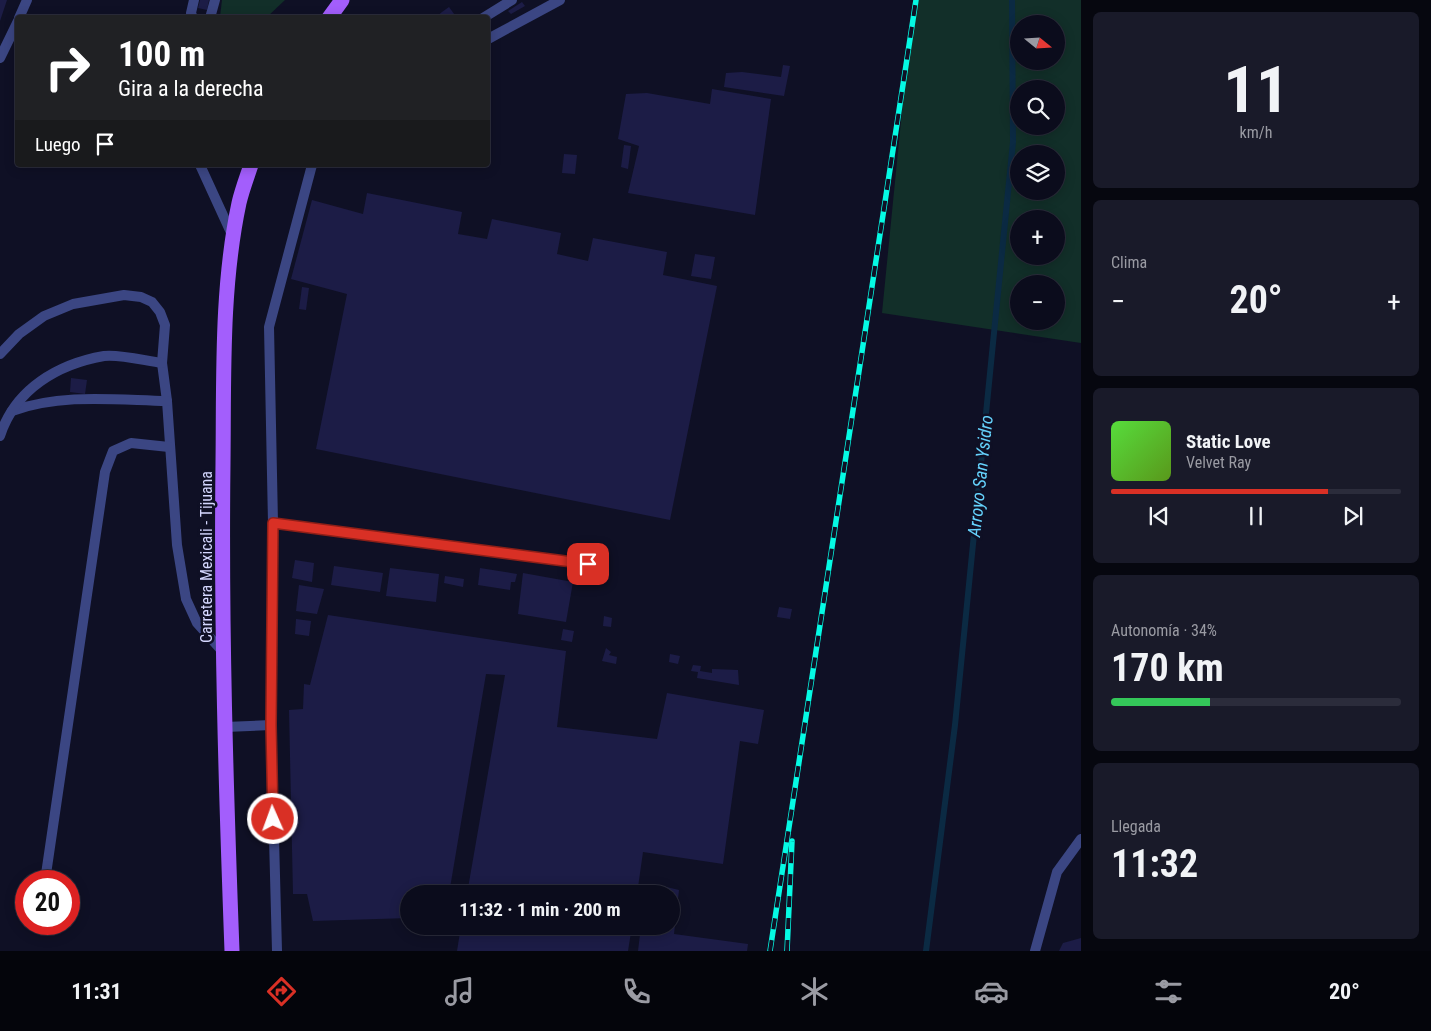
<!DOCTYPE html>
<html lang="es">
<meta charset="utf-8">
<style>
body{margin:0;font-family:"Roboto Condensed",sans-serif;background:#191a29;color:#f1f3f6;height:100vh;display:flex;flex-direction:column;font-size:19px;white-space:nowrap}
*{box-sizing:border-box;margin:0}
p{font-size:16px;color:#9a9ba3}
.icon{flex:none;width:28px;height:28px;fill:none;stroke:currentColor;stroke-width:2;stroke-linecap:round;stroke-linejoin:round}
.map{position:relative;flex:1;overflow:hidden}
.sheet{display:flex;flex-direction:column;gap:12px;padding:12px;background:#06070f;width:350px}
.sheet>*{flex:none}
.banner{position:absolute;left:15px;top:15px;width:475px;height:152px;border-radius:5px;box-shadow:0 2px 12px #0003,0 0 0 1px #2b2c3b;background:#202124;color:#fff;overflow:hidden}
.needle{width:32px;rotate:108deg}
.tools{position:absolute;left:1010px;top:15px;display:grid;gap:10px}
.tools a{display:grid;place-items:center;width:55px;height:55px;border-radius:50%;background:#0b0c1c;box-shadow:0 2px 12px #0003,0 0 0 1px #2b2c3b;font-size:25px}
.speed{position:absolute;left:15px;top:870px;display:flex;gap:10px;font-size:25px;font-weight:700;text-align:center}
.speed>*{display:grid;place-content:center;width:65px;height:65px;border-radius:50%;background:#0b0c1c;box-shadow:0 2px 12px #0003,0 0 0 1px #2b2c3b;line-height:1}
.speed .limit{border:8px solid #d22;background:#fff;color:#111}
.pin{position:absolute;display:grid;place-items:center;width:42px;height:42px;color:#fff;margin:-21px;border-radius:10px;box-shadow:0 2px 8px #0006}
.me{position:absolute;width:55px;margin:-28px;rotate:358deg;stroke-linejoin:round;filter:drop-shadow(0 0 4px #0008)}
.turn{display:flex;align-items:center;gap:18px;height:105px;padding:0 20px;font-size:22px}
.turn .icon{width:65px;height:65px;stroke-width:2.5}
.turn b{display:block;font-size:35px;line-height:42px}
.then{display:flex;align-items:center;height:48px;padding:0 20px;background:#0003;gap:10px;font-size:19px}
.big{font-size:38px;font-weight:700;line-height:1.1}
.sheet .card{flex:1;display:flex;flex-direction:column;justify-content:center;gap:8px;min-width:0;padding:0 18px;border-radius:8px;background:#191a29}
.sheet .dial{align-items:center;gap:0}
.dial b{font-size:65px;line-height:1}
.song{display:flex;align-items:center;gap:15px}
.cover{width:60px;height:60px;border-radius:8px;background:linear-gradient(135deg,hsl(110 70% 55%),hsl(90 70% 35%))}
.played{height:5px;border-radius:2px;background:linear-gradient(90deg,#d93025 75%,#2b2c3b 75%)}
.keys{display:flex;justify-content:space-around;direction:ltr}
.heat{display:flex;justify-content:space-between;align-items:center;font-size:28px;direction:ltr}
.charge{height:8px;border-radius:4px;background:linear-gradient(90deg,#34c759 34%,#2b2c3b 0)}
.trip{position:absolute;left:400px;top:885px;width:280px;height:50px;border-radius:25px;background:#0b0c1c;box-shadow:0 2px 12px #0003,0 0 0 1px #2b2c3b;font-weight:700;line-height:50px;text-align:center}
.tabs{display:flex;height:80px;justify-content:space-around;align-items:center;background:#04050b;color:#9a9ba3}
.tabs .icon{width:35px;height:35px}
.tabs .selected{color:#d93025}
.tabs b{font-size:22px;color:#f1f3f6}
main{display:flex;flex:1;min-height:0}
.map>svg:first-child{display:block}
.green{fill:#122f29;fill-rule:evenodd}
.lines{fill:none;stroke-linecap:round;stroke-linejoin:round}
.stream{stroke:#0b2a43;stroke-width:6}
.building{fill:#1c1c46}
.lane{stroke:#3b4683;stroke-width:10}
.primary{stroke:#a35efc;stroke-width:15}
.rail-casing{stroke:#05fae4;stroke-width:5.5}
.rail{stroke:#0f1025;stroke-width:4;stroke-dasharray:11;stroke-linecap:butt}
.route-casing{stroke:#8d1f18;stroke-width:12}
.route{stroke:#d93025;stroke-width:9}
.labels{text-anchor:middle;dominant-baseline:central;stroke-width:5;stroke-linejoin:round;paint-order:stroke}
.street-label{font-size:16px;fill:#d4d7fe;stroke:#0f1025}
.water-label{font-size:18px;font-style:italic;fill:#65d2fc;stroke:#0f1025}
</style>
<main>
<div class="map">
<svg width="1081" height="951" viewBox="0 0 1081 951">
<rect width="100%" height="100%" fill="#0f1025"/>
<g class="green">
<path d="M222,0H285L267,17H220Z"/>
<path d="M913,0H1081V343L882,313ZM1019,24H1056V61H1019ZM1019,89H1056V126H1019ZM1019,154H1056V191H1019ZM1019,219H1056V256H1019ZM1019,284H1056V321H1019Z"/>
</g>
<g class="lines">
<path class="stream" d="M926,951L955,725L1013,142L1012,0"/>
</g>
<g class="building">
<path d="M0,0H7L0,21Z"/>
<path d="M200,0H209L207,10L198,8Z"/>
<path d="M522,2L525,6L511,14L508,11Z"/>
<path d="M449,7L457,18H435L442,12Z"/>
<path d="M783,65L790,66L784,96L724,87L726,73L742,72L781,77Z"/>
<path d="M712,89L771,99L755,215L628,193L639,146L618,139L626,94L647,93L710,104Z"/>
<path d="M624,145L631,146L628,169L621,167Z"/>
<path d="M564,154L577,155L575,174L562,173Z"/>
<path d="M367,193L462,212L458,234L487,239L492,219L561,233L557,254L588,261L593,238L667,252L663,275L717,286L670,520L316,449L347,294L291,279L312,200L363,214Z"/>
<path d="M695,254L715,257L711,279L691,276Z"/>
<path d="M302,287L309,288L306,310L299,309Z"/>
<path d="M71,378L87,380L85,394L70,392Z"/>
<path d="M295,560L314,563L312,582L292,578Z"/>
<path d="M334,566L383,573L380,592L331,585Z"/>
<path d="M390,568L439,574L436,602L386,596Z"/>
<path d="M480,568L517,574L515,582H511L510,590L478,585Z"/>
<path d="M523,573L573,582L566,622L518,614Z"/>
<path d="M445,576L464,579L463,587L444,583Z"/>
<path d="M299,585L324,589L317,614L296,611Z"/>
<path d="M779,607L792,609L790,619L777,617Z"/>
<path d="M328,615L566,651L557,727L657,739L667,693L764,710L758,744L740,741L723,864L643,852L637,894H467L505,675L486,674L449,894H409V918L313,921L307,894H293L289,710L303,709L304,684L310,685Z"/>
<path d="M604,616L612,618L611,627L603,626Z"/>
<path d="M296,619L311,621L309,636L295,634Z"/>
<path d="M563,629L574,631L572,642L561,640Z"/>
<path d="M606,648L611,652L609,655L617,657L616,664L602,661Z"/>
<path d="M670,654L680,656L678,664L669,662Z"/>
<path d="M693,665L701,666L700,671L712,673V669L738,670L739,685L697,678L698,672L691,671Z"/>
<path d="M654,884L679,890L674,934L748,944L747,951H638L641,926H671V894H653Z"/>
<path d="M461,926H632L628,951H457Z"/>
<path d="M1081,938V951H1059L1063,943Z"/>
</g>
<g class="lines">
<g class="lane">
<path d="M19,18L27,0"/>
<path d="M193,18L191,13L194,0"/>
<path d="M210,18L215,0"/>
<path d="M483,18L512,0"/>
<path d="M488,39L560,0"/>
<path d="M0,58L18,21"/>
<path d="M200,165L233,237"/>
<path d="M0,354L19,334L44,316L73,304L124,295L141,297L152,302L160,312L165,325L162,363L167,401L177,545L186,599L197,623L223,652"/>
<path d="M12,411C62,393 116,400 167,401"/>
<path d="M0,436C15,389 58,364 104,356C120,354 146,361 162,363"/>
<path d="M273,523L588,564"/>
<path d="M225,727L271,725"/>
<path d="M45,881L105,472L113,451L131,443L169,447"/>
<path d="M277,951L271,725L273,523L269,327L312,165"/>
<path d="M1035,951L1057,872L1081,839"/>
</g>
<g class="primary">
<path d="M329,18L342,0"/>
<path d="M232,951C226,789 221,626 223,463C224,377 221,288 239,203C242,190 247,177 251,165"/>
</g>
<g class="rail-casing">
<g id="rail">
<path d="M770,951L916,0"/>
<path d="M787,951L792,841"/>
</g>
</g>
<use href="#rail" class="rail"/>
</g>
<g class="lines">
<g class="route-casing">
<path id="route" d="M273,819L271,725L273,523L588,564"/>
</g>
<use href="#route" class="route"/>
</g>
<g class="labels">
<g class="street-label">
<text transform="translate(206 557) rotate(-90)">Carretera Mexicali - Tijuana</text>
</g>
<g class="water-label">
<text transform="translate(980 476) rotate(-84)">Arroyo San Ysidro</text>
</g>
</g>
</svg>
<div class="tools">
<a><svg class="needle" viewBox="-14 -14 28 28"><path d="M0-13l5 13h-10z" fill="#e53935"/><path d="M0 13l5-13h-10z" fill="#9a9ba3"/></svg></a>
<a><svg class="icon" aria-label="search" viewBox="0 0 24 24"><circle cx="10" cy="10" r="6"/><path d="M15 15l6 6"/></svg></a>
<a><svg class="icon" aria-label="layers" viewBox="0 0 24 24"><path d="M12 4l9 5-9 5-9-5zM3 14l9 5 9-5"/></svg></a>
<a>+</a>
<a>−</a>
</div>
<div class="speed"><div class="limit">20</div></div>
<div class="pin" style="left:588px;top:564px;background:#d93025"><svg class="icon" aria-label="arrive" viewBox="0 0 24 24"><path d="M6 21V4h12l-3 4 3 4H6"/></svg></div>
<svg class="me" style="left:273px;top:819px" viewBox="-20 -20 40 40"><circle r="17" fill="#d93025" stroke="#fff" stroke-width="3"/><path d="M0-11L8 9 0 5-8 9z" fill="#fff"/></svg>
<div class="trip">11:32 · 1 min · 200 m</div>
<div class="banner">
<div class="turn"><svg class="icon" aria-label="right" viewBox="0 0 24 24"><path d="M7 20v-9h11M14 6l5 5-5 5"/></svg><div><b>100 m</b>Gira a la derecha</div></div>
<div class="then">Luego<svg class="icon" aria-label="arrive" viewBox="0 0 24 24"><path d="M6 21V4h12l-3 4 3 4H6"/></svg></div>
</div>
</div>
<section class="sheet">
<div class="card dial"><b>11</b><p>km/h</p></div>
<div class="card"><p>Clima</p>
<div class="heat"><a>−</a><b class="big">20°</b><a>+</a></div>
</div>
<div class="card">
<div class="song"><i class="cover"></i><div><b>Static Love</b><p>Velvet Ray</p></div></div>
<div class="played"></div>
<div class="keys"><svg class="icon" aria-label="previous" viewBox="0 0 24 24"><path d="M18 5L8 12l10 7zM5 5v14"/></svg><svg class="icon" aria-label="pause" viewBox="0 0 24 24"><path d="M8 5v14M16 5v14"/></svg><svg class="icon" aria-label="next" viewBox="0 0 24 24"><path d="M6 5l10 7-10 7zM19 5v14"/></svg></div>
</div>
<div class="card"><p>Autonomía · 34%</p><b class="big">170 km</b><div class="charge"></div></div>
<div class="card"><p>Llegada</p><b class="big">11:32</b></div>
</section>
</main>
<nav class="tabs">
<b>11:31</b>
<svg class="icon selected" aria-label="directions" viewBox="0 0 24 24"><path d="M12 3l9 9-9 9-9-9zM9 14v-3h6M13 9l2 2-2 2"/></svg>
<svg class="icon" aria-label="music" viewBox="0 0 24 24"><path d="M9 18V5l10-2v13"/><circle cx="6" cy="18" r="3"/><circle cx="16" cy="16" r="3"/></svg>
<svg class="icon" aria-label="phone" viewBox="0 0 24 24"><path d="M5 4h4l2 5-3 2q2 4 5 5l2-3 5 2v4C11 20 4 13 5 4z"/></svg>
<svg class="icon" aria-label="climate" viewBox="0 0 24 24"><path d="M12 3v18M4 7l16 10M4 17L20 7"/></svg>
<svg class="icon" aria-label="car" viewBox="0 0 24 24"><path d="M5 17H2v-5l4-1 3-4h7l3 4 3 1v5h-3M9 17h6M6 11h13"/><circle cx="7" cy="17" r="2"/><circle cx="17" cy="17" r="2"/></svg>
<svg class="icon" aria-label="filters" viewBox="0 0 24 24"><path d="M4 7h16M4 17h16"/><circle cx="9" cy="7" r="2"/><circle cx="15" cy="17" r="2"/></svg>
<b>20°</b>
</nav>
